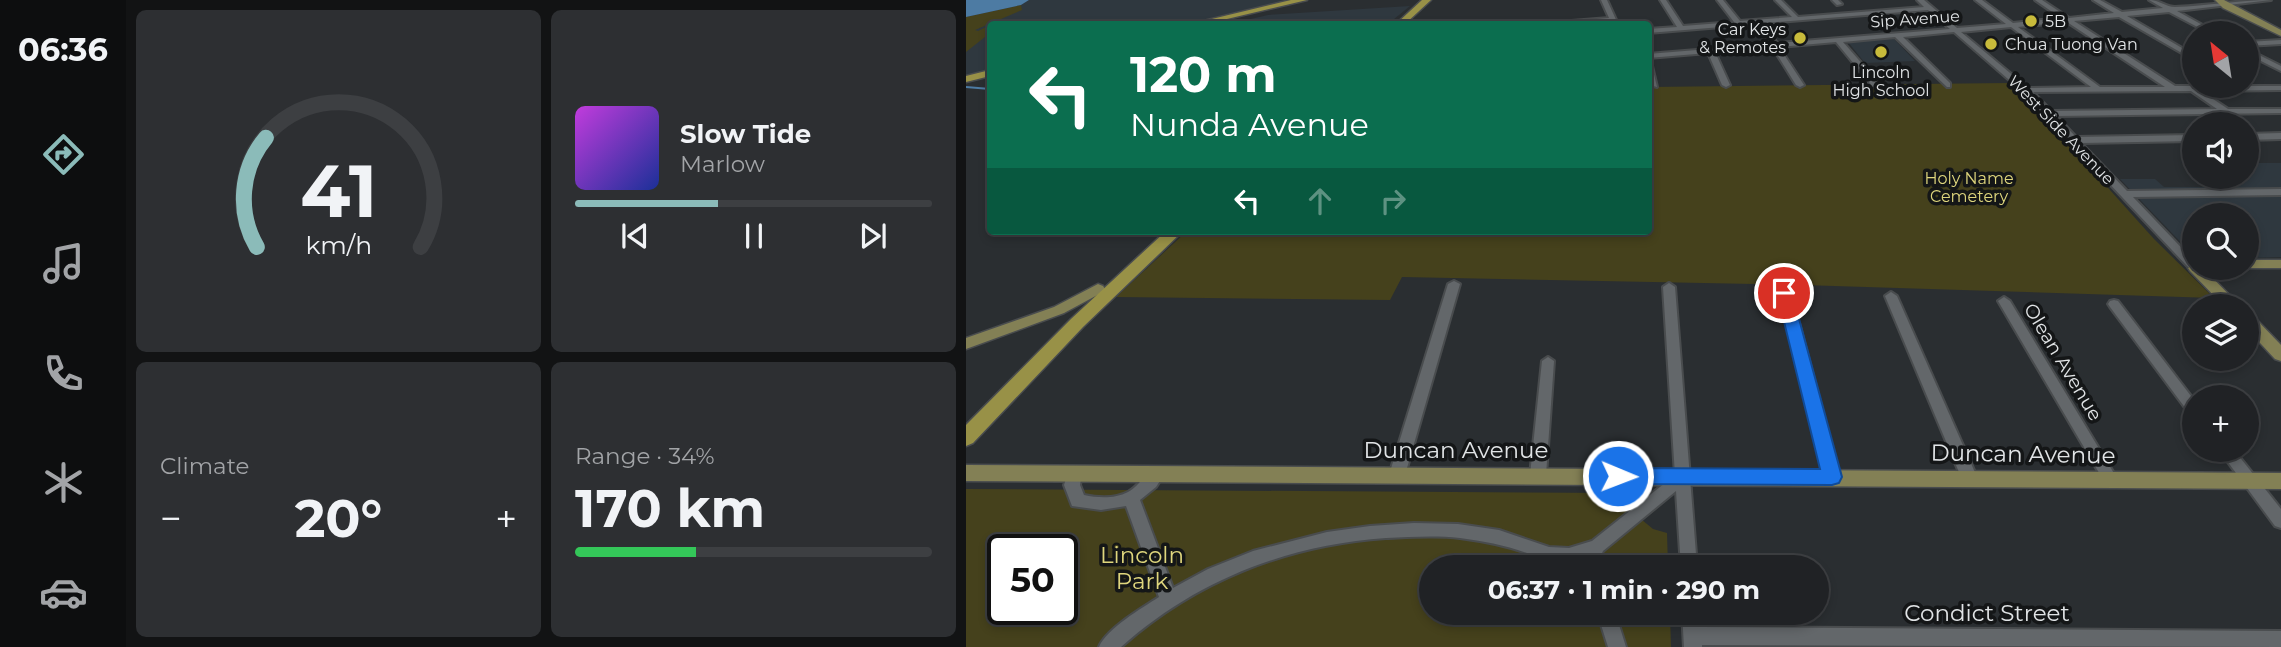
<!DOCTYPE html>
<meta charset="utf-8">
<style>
body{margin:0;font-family:Montserrat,sans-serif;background:#2d2f32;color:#f1f3f6;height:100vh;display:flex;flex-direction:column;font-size:26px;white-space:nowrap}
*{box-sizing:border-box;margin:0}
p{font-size:23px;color:#a2a4a7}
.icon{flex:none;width:38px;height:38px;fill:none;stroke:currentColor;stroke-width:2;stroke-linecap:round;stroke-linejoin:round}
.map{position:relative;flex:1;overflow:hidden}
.panel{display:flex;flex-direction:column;gap:10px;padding:10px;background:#121314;width:840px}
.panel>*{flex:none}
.top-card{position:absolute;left:21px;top:21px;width:665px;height:214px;border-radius:7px;box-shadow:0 4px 10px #0003,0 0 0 2px #3d3f42;background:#0b6e4f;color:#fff;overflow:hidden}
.needle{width:46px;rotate:330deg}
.fabs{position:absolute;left:1216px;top:21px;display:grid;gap:14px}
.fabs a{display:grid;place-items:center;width:77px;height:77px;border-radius:50%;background:#202225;box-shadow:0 4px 10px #0003,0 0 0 2px #3d3f42;font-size:35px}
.speed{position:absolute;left:21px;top:534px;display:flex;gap:14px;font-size:35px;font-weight:700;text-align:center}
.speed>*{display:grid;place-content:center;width:91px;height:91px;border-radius:50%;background:#202225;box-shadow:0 4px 10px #0003,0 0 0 2px #3d3f42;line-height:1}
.speed .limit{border:4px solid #111;border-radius:10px;background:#fff;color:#111}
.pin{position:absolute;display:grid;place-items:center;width:60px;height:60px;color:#fff;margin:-30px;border:4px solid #fff;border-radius:50%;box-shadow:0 2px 7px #0007}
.me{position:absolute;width:77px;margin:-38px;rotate:91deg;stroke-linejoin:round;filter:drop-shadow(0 0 5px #0008)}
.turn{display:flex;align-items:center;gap:24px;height:147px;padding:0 28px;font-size:32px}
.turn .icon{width:91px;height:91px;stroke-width:2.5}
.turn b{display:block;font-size:49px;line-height:60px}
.lanes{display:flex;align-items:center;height:66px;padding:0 28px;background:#0003;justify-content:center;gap:35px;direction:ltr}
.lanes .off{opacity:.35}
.big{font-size:52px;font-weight:700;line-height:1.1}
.panel .tile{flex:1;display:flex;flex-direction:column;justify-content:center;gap:10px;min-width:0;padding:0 24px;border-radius:10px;background:#2d2f32}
.panel .dial{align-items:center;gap:0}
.dial svg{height:182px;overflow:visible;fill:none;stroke:#3d3f42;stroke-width:7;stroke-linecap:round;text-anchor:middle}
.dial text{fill:#f1f3f6;stroke:none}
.song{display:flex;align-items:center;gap:21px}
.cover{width:84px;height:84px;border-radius:10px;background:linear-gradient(135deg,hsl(290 70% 55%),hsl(230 70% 35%))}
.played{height:7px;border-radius:4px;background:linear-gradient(90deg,#8bbbb9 40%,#3d3f42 40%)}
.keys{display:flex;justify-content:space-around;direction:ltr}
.heat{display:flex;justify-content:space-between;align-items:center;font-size:38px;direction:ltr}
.charge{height:10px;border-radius:5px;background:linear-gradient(90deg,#34c759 34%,#3d3f42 0)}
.panel .tiles{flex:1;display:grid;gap:10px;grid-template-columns:repeat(2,1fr)}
.trip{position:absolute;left:453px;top:555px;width:410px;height:70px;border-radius:35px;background:#202225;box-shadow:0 4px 10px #0003,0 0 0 2px #3d3f42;font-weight:700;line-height:70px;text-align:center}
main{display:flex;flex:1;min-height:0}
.tabs{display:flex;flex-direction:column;width:126px;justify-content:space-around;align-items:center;background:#0d0e0f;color:#a2a4a7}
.tabs .icon{width:49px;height:49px}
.tabs .active{color:#8bbbb9}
.tabs b{font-size:32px;color:#f1f3f6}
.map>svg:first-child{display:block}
.built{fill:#2f383f}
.green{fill:#45411c;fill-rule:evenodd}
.water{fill:#4d7ba3}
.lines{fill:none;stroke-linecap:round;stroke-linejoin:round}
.stream{stroke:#4d7ba3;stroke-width:2}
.minor-casing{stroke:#494c4e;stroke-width:4}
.major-casing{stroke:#494c4e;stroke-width:3}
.highway-casing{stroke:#494c4e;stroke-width:3}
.minor{fill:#63676a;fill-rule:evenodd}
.major{fill:#838055;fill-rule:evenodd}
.highway{fill:#989147;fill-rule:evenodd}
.route{fill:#1a73e8;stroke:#114b97;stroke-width:2}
.poi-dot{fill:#c8bb3b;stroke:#141617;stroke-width:2.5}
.labels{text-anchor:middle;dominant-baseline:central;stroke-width:7;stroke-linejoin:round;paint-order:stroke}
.far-street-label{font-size:16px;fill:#e1e4e6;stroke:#141617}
.far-poi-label{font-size:16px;fill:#e1e4e6;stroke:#141617;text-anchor:start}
.far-park-label{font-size:16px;fill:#dfd67d;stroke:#141617}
.street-label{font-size:19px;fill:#e1e4e6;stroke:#141617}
.near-street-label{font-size:23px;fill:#e1e4e6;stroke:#141617}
.near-park-label{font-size:23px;fill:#dfd67d;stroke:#141617}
</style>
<main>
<nav class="tabs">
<b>06:36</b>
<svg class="icon active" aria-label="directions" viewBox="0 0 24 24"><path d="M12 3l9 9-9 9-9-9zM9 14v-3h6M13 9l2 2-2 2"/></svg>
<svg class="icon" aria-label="music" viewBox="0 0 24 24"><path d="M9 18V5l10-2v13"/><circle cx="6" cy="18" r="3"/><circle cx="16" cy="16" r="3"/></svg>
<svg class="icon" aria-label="phone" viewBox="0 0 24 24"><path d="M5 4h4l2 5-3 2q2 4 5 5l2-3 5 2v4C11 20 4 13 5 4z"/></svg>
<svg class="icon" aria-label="climate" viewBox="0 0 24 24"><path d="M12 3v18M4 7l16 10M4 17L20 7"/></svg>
<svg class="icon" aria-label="car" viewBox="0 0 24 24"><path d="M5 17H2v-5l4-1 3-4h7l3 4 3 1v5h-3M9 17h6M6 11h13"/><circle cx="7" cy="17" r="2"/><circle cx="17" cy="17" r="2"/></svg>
</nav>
<section class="panel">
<div class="tiles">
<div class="tile dial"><svg viewBox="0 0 100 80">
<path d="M14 69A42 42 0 1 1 86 69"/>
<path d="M14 69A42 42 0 0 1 18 21" stroke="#8bbbb9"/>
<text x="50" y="56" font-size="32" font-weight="700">41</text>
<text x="50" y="72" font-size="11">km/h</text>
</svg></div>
<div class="tile">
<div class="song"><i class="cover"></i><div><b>Slow Tide</b><p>Marlow</p></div></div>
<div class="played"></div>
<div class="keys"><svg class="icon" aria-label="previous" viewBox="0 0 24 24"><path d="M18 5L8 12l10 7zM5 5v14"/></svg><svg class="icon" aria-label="pause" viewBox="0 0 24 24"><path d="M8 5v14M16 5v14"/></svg><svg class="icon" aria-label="next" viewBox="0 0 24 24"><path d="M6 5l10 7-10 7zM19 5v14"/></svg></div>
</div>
<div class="tile"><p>Climate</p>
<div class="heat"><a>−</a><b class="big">20°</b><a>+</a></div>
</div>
<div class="tile"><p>Range · 34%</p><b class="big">170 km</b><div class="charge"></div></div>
</div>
</section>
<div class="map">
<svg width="1315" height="647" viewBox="0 0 1315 647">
<rect width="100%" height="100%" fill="#2a2e31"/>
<g class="built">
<path d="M63,0H322L218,24H24V71L0,77V17L55,5Z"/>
<path d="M444,6L422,24H263L302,15Z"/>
<path d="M927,38L949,61L899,63L882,42Z"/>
<path d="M1281,163H1315V257L1281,258V215H1228V256L1154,179H1189L1198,187H1249L1238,177H1281Z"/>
</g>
<g class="green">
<path d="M55,5L56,10L9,30L12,31L24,25V33L0,52V17Z"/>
<path d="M1043,83L1063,100L1188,239L1248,298L836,285L436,277L424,300L150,297L221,231H682L683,87Z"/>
<path d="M0,489L650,493L652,500L687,529L701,533L702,567H466V612L704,613L705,647H0ZM37,550H96V609H37Z"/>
</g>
<path class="water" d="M0,0H63L55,5L0,17Z"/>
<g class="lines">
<path class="stream" d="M0,87L24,89"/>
<g class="minor-casing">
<g id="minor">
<path d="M635,0H641L652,24H646L645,22L590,24L593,22L643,18Z"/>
<path d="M694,0H700L717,26L768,22L751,0H757L774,21L826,17L809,0H815L832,17L958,7L951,0H958L991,28L1040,24L1009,0H1016L1047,23L1095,18L1069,0H1076L1103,18L1148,13L1127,0H1134L1156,12L1197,8L1183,0C1193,0 1200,7 1209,7C1241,6 1273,0 1305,0L1211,11L1251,33H1243L1203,12L1161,16L1228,55V60L1153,17L1108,21L1209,86H1315V90L1235,91L1262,109H1315V113L1090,116L1110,137L1228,135V141L1115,143L1161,191L1315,189V195L1167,197L1228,261V268L1222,267L1057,92L988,32L937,37L984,83V87H981L929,37L877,42L913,83V87H907L870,42L813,47L838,85L834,87L830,85L807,48L749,52L764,85L760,87L756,85L742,53L682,58V54L804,44L792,24L682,33V29L711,27ZM962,10L984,29L811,43L798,23ZM1101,22L1199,87H1134L1052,27ZM1045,27L1125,87L1062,88L995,32ZM1225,91L1251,109L1085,111L1067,92Z"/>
<path d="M866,0H872L876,4L871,5Z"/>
<path d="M1315,40V44L1281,46V42Z"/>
<path d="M1281,49L1315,66V71L1281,54Z"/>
<path d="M682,64L686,66L691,87L684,85Z"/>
<path d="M1315,133V139L1281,140V134Z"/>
<path d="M488,281L494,284L439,475L436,479L431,481L426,479L423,475L482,284Z"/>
<path d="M703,283L709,287L731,567H715L710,491L637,551L630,567H614L618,557L607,561L610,567C604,567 596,568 589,567C579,565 571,556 561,553C539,545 517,541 494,538C469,535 444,537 420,538C320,545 229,581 155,647H133C140,629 176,608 193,597L160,506L135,510L106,506L98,485L103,469L108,467L113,469L116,473L114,485L118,495C132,498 149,499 162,492C176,485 183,464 196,469L199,473L190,487L174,500L207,588L242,569L287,551L361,532L404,526L448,523L492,524L533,530L583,547L603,548L626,541L709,475L697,287Z"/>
<path d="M819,289L825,293L874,477L871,481L866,483L861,481L858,477L813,293Z"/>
<path d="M925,292L931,296L1011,477L1008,481L1003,483L998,481L995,477L919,296Z"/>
<path d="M1038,297L1044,301L1149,475L1152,479L1149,483L1144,485L1139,483L1032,301Z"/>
<path d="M1148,300L1152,301L1228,400V414L1223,413L1144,307L1142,304L1144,301Z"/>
<path d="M582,357L588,361L580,475L577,479L572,481L567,479L564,475L576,361Z"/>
<path d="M1253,450H1268L1315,509V528L1309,526Z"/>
<path d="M631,612H649L660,647H642Z"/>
<path d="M716,612H734L735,627L1315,631V647L736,645V647H718Z"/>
</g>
</g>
<g class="major-casing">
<g id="major">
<path d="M1249,0H1258L1315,30V36L1257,8Z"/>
<path d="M1281,260H1315V268H1279H1281Z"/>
<path d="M1228,264V268H1237L1274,306H1258L1224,271L1222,268Z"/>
<path d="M132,284L137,286L139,289L137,292L98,313L0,349V338L88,307Z"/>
<path d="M1281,315L1287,316L1315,345V361L1309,359L1281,329Z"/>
<path d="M0,465L1315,473V489L0,481Z"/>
</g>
</g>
<g class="highway-casing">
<g id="highway">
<path d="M325,0H341L240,24H225Z"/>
<path d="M456,0H465L439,24H430Z"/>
<path d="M24,70V76L0,82V76Z"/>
<path d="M200,231H217L117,327L7,443L0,446V425L105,319Z"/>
</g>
</g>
<use href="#minor" class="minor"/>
<use href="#major" class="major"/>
<use href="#highway" class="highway"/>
</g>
<path class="route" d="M818,288L826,293L876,477L873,483L866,485L652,484L645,481L642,476L645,470L652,468L854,469L811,293Z"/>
<g class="poi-dot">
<circle cx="1065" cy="21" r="7"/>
<circle cx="834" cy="38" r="7"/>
<circle cx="1025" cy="44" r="7"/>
<circle cx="915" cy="52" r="7"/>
</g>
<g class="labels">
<g class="far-street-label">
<text transform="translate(949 19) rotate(-4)">Sip Avenue</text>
<text transform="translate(1095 130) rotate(46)">West Side Avenue</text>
</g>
<g class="far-poi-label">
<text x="1079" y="21">5B</text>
<text x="820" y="29" text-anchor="end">Car Keys<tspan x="820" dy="18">&amp; Remotes</tspan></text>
<text x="1039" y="44">Chua Tuong Van</text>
<text x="915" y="72" text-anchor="middle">Lincoln<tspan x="915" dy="18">High School</tspan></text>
</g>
<g class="far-park-label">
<text x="1003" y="178">Holy Name<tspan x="1003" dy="18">Cemetery</tspan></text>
</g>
<g class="street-label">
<text transform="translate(1097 362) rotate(59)">Olean Avenue</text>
</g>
<g class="near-street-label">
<text x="490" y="450">Duncan Avenue</text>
<text transform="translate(1057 454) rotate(1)">Duncan Avenue</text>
<text x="1021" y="613">Condict Street</text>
</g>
<g class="near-park-label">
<text x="176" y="555">Lincoln<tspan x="176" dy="26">Park</tspan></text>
</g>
</g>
</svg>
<div class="fabs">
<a><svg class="needle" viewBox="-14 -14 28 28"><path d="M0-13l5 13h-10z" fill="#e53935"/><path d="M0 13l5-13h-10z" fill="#a2a4a7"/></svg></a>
<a><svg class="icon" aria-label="sound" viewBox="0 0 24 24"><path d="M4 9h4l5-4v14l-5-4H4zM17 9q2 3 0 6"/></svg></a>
<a><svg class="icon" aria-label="search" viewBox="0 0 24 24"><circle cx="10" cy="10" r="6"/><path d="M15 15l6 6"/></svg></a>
<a><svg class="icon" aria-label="layers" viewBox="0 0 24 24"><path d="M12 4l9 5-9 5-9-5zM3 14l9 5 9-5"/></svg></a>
<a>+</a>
</div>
<div class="speed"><div class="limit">50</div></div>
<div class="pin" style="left:818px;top:293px;background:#d93025"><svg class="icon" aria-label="arrive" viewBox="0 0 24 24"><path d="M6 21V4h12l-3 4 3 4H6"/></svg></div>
<svg class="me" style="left:652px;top:476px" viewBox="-20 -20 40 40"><circle r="17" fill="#1a73e8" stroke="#fff" stroke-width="3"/><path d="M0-11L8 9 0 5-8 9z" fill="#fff"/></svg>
<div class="trip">06:37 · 1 min · 290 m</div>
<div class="top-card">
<div class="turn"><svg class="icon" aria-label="left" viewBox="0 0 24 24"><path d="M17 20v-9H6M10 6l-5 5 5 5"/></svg><div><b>120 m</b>Nunda Avenue</div></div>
<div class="lanes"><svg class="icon" aria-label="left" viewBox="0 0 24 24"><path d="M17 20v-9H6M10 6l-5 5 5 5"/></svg><svg class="icon off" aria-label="ahead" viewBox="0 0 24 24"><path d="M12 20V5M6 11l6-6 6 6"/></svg><svg class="icon off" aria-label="right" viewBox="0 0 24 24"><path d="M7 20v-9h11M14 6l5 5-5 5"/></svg></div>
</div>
</div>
</main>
